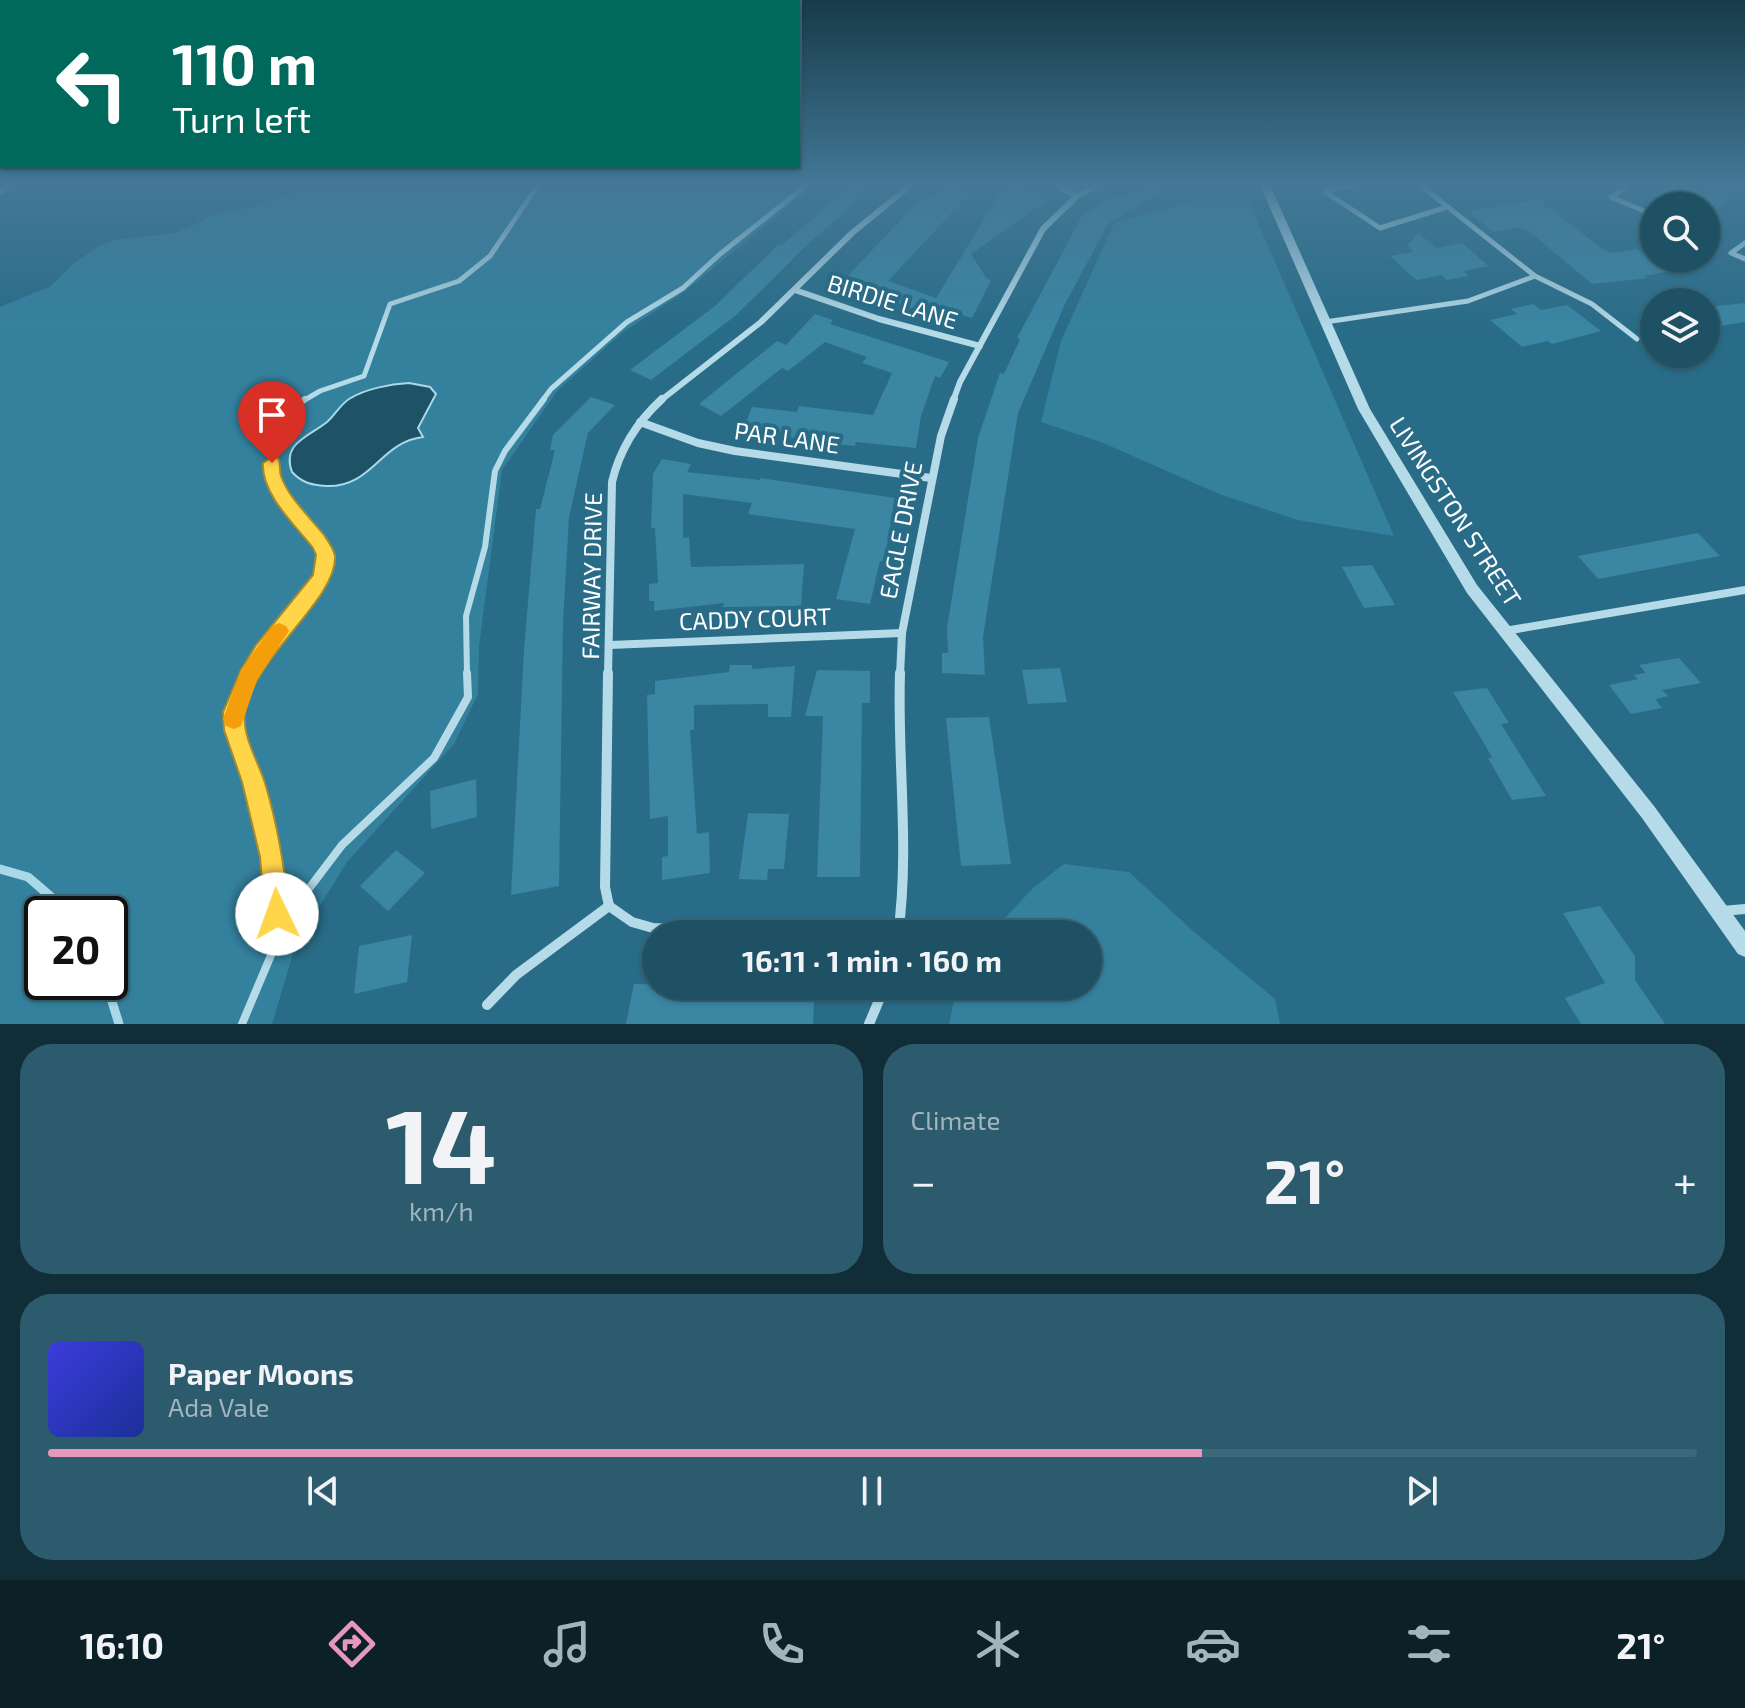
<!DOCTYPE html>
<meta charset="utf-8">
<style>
body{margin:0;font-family:"Exo 2",sans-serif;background:#2c5b6e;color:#f1f3f6;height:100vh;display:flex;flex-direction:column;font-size:30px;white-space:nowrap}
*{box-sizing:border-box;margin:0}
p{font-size:26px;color:#a1b5bf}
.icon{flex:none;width:44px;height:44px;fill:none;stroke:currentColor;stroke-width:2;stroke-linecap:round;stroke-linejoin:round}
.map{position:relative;height:1024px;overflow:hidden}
.side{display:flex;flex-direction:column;gap:20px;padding:20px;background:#112d38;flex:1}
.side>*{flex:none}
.hud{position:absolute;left:0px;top:0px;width:800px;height:168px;box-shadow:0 2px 6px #0004,0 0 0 2px #3c6879;background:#00695c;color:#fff;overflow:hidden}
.controls{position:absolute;left:1640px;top:192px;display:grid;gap:16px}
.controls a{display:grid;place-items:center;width:80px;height:80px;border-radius:50%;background:#1f5165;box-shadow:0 2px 6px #0004,0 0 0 2px #3c6879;font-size:40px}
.speed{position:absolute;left:24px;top:896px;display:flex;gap:16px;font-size:40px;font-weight:700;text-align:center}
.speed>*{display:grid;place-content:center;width:104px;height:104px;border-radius:50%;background:#1f5165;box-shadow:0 2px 6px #0004,0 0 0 2px #3c6879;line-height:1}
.speed .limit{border:4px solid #111;border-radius:12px;background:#fff;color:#111}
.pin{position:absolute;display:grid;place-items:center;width:68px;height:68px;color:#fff;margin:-82px -34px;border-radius:50% 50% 50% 0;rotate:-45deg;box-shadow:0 0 8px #0007}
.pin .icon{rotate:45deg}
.me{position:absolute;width:88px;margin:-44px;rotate:357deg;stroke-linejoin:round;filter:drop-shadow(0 0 6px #0008)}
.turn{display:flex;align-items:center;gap:28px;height:168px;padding:0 40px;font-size:36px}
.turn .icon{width:104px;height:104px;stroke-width:2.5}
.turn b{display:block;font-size:56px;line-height:68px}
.big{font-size:60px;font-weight:700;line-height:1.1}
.side .card{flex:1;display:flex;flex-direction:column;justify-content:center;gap:12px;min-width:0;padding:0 28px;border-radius:32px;background:#2c5b6e}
.side .dial{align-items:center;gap:0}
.dial b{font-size:104px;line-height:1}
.song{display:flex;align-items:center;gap:24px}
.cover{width:96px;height:96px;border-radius:12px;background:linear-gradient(135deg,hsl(240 70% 55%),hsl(230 70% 35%))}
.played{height:8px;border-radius:4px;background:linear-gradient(90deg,#e797bd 70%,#3c6879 70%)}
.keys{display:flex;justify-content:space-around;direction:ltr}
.heat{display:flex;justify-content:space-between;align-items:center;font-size:44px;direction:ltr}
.side .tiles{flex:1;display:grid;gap:20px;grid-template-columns:1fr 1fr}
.card:last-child{grid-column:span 2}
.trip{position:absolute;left:642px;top:920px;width:460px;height:80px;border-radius:40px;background:#1f5165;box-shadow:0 2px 6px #0004,0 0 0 2px #3c6879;font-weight:700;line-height:80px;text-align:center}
.tab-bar{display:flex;height:128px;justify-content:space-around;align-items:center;background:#0c2028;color:#a1b5bf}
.tab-bar .icon{width:56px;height:56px}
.tab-bar .on{color:#e797bd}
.tab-bar b{font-size:36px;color:#f1f3f6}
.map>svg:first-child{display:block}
.green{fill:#34819e;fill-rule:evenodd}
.water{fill:#1d5267;stroke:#a9d8e8;stroke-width:2}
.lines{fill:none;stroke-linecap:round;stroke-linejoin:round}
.stream{stroke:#a9d8e8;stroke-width:9}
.building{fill:#3a86a3}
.service-far2{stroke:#b5dae8;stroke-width:5}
.service-far1{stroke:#b5dae8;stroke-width:6}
.service{stroke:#b5dae8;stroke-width:8}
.minor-far2{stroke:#b5dae8;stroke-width:6}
.minor-far1{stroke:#b5dae8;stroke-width:8}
.minor{stroke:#b5dae8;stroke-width:10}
.tertiary{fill:#b5dae8;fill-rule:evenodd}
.route{fill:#ffd54a;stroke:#a68a30;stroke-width:2}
.slow{fill:#f59e0b}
.labels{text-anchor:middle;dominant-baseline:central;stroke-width:8;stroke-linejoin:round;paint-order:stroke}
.street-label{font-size:24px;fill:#fff;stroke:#296c87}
</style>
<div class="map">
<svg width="1745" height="1024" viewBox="0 0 1745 1024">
<rect width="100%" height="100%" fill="#296c87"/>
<g class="green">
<path d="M316,185H815L684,292L623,332L557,391L502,470L479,646L478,694L454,744L347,862L296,944L272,1024H0V307L51,286L73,264L99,246L115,240L176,233L213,215L255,206ZM42,914H110V982H42Z"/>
<path d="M1190,202H1249L1394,536L1298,520L1219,494L1101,442L1041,422L1061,341L1114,223Z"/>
<path d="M1064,864L1129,872L1194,932L1275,999L1280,1024H949L957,986H1088V934H990L1033,888Z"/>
</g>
<path class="water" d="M409,383L430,387L436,394L418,428L423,437C380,442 372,488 326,486C312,485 302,483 292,472C281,443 310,436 327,422C335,415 340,405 349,399C365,389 390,384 409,383Z"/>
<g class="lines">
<g class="stream">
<path d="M0,869L28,877L71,914"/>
<path d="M106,982L119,1024"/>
</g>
</g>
<g class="building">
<path d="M851,185H875L807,245L735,316L651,380L630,370L715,306L779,244L782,245Z"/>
<path d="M952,185L971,192L888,281L936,298L1005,185H1017L1043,196L1039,198L1046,201L971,254L987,279L991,280L972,318L934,307L929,314L840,284L919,201L923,202Z"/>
<path d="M1157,185H1165L1166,188L1108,224L1065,304L1018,413L983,637L985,675L942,673V653H948L947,628L978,438L1000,373L1004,374L1020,339L1017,338L1082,216L1110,199Z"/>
<path d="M1665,185H1745V190L1706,216V206H1674L1649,195Z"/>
<path d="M1539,200L1601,248L1610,253L1637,249L1667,272L1644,276L1648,278L1592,284L1530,232L1519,227L1493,232L1468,211Z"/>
<path d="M1418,233L1437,248L1462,243L1489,266L1463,271L1469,276L1447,280L1442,275L1416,280L1390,256L1413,252L1408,245Z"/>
<path d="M1745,303V322L1706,328V307Z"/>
<path d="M1533,304L1541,310L1567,305L1601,331L1552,344L1548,341L1522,347L1490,320L1517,314L1511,309Z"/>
<path d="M815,314L833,320L830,324L949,362L940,378L935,376L921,416L916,448L856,442L855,446L835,444L788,437L790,433L744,427L752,407L797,412L799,406L873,415L892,373L862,363L867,357L825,342L788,371L782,368L721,416L699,404L777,341L786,345Z"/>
<path d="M591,397L615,405L588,433L569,517L563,623L559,886L511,895L524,649L536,509H540L555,450H550L553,435Z"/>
<path d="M662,459L691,464L687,472L760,480L761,478L895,498L884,562L880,561L870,604L836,599L855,529L748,514L752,503L683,494V538L689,537L691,567L804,564L801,606L723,607L724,603L654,611V601H649V584L658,583L655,528H651L653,474Z"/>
<path d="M1698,533L1720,556L1598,579L1578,556Z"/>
<path d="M1372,565L1395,605L1364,608L1342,567Z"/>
<path d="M1679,658L1701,683L1662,690L1668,696L1655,699L1662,708L1631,714L1609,685L1638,679L1634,675L1646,673L1639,665Z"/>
<path d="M730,665H752V669L795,666L791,717H768V704L694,705V730H690L697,834L709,832L710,873L662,880V857L668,856V816L650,819L647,695L655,694V681L729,672Z"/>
<path d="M1060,668L1067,702L1028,704L1022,670Z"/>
<path d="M817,670L870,671V703H862L860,877H817L823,716H805Z"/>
<path d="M1487,688L1509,723L1501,724L1546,796L1512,800L1488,758H1492L1488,750L1453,692Z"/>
<path d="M989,717L1011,864L961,866L946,718Z"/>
<path d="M476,779L477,817L431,829L430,791Z"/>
<path d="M748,813L789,814L784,869H768L767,880L739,879Z"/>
<path d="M396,850L425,873L388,911L360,886Z"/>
<path d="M1600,906L1635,956V980L1665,1024H1581L1565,998L1605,983L1563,913Z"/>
<path d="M412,935L407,982L354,994L359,946Z"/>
<path d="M634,984L815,986L813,1024H626Z"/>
</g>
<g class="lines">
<g class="service-far2">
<path d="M1354,185L1324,191L1380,228L1444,208"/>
<path d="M1420,185L1535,276L1592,304L1637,339"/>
<path d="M1630,185L1611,197L1654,215"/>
<path d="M1745,243L1731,253L1745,259"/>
<path d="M1325,322L1468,301L1535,276"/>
<path d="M303,401L320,391L364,376L390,304L459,281L490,256L538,185"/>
<path d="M542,401L551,389L627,322L683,288L720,254L807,185"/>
</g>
<g class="service-far1">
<path d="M249,675C268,641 320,601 324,564C329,523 264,506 272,464C273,456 278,448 281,441C286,425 292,409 305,399"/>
<path d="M467,675L466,616L485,547L495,471L505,451L544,399"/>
</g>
<g class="service">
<path d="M250,673C242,687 233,703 233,719C233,742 248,763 254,784C269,836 277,883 277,937"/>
<path d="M242,1024L277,941L298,903L342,845L434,758L468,697L467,673"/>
</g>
<g class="minor-far2">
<path d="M1056,185L1077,196"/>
<path d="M0,191L11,185"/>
<path d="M795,290L879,319L980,346"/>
<path d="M660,401L761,322L852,233L911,185"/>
<path d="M953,401L960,382L1043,229L1077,196L1097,185"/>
</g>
<g class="minor-far1">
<path d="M640,422L698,443L735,451L931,478"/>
<path d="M1505,631L1745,590"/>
<path d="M610,645L902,633"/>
<path d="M608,675L612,482C620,448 637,422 662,399"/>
<path d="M900,675L902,633L941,436L954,399"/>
</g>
<g class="minor">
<path d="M608,673L605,887L609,906"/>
<path d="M1722,911L1745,909"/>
<path d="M898,934C910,850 897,759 900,673"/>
<path d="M487,1005L516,975L609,906L632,922L653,928L899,933"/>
<path d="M869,1024L885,986"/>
</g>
<path class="tertiary" d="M1260,185H1270L1370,409L1477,585L1654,806L1745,931V957L1738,954L1642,818L1467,593L1358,409Z"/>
</g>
<linearGradient id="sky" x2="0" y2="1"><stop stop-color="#173b4a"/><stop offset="0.56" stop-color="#437896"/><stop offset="1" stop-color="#437896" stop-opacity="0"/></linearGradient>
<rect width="1745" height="329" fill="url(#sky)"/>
<path class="route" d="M272,457L278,458C281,464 279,470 281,476C288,497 310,517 324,535C328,541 334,549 335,556C338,599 252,658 245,713C242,736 258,761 265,783C278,826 285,869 289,914L286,923L277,926L268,923L265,914L260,857L242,782L224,730L223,712L241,670L256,645L313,575L316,555L313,548C295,525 261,494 263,463Z"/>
<path class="slow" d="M279,623L286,626L289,631L257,680L241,726L234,729L226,726L223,719L241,670L272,626Z"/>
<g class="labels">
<g class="street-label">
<text transform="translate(893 301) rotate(17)">BIRDIE LANE</text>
<text transform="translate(787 437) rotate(8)">PAR LANE</text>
<text transform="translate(1456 511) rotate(57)">LIVINGSTON STREET</text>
<text transform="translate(900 530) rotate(-79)">EAGLE DRIVE</text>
<text transform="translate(591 576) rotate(-89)">FAIRWAY DRIVE</text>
<text transform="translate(755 618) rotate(-2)">CADDY COURT</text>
</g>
</g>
</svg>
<div class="controls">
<a><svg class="icon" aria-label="search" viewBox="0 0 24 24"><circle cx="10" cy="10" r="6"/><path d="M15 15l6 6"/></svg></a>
<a><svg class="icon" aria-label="layers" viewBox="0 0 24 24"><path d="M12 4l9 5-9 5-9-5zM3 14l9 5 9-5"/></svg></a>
</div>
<div class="speed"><div class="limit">20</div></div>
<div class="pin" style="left:272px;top:463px;background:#d93025"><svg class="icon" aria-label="arrive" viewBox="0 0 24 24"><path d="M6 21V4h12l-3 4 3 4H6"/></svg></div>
<svg class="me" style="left:277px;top:914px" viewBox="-20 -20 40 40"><circle r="19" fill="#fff"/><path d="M0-13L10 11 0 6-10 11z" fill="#ffd54a"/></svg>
<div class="trip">16:11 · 1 min · 160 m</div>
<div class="hud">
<div class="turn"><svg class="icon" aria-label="left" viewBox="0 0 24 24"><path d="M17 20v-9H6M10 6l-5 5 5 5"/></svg><div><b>110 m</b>Turn left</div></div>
</div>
</div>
<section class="side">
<div class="tiles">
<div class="card dial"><b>14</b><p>km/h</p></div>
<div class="card"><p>Climate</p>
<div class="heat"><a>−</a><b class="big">21°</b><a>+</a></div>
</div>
<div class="card">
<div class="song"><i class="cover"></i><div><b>Paper Moons</b><p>Ada Vale</p></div></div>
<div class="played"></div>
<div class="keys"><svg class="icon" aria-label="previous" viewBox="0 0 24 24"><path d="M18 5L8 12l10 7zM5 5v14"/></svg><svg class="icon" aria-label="pause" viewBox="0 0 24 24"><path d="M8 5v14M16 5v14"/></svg><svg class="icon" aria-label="next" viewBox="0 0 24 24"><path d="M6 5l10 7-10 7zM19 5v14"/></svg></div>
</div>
</div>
</section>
<nav class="tab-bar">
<b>16:10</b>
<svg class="icon on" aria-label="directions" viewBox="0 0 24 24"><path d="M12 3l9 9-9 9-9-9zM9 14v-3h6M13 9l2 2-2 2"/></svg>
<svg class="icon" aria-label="music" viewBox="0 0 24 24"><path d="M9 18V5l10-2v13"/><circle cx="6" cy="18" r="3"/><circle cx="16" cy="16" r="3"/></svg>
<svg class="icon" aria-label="phone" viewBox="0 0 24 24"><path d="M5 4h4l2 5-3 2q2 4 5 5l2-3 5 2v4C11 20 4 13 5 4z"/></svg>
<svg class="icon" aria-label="climate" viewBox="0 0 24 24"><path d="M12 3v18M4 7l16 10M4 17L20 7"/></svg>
<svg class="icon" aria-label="car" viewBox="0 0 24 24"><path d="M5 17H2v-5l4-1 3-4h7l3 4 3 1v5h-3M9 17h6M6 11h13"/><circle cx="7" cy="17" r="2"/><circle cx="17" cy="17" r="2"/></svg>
<svg class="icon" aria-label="filters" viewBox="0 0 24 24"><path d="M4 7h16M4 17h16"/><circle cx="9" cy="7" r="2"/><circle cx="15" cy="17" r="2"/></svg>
<b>21°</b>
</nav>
